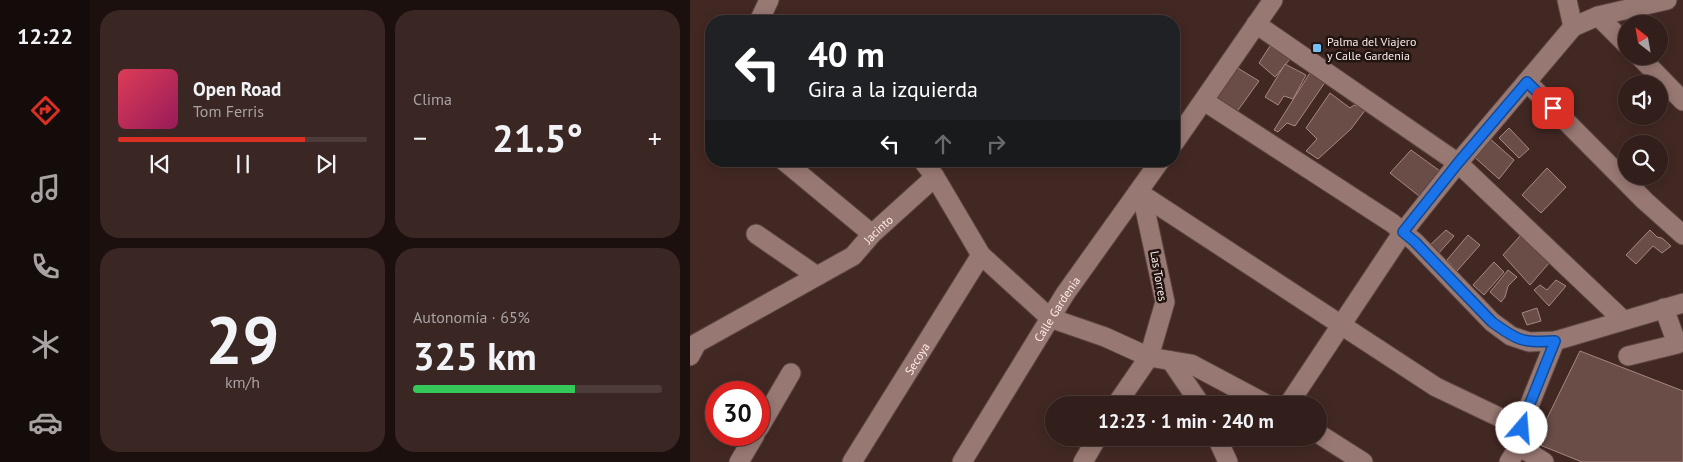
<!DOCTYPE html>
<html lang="es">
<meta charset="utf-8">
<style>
body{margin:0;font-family:"PT Sans",sans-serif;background:#3a2723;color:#f1f3f6;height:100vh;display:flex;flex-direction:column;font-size:19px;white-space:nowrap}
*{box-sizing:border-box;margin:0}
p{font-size:16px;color:#a8a2a2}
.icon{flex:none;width:28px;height:28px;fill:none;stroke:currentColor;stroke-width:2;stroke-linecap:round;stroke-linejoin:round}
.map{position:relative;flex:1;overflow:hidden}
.sheet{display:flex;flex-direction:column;gap:10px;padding:10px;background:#1c100e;width:600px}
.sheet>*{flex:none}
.hud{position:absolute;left:15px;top:15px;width:475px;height:152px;border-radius:20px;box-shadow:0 2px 12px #0003,0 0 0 1px #4d3c39;background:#202124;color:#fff;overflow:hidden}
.needle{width:32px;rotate:329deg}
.tools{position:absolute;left:928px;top:15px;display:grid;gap:10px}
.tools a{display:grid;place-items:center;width:50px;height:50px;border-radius:50%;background:#321e1a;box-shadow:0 2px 12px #0003,0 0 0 1px #4d3c39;font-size:25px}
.speed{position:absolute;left:15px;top:381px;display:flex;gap:10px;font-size:25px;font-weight:700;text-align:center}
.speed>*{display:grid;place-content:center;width:65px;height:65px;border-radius:50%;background:#321e1a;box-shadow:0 2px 12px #0003,0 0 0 1px #4d3c39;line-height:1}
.speed .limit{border:8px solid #d22;background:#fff;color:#111}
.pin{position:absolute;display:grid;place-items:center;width:42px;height:42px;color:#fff;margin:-21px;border-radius:10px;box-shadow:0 2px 8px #0006}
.me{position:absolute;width:55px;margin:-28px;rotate:18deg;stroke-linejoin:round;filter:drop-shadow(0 0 4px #0008)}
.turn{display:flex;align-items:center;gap:18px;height:105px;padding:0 20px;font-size:22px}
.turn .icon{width:65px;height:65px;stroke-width:2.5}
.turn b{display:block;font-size:35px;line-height:42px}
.lanes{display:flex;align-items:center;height:48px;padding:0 20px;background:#0003;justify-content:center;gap:25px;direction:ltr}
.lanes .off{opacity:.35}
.big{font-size:38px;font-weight:700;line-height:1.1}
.sheet .tile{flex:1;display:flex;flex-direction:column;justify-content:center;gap:8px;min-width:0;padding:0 18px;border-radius:20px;background:#3a2723}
.sheet .dial{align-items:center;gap:0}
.dial b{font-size:65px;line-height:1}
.song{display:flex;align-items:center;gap:15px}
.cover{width:60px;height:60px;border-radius:8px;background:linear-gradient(135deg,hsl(350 70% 55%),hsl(330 70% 35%))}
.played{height:5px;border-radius:2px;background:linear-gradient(90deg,#d93025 75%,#4d3c39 75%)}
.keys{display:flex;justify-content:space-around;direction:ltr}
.heat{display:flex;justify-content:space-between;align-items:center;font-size:28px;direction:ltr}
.charge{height:8px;border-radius:4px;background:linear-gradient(90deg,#34c759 65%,#4d3c39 0)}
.sheet .tiles{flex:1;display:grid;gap:10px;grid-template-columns:repeat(2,1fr)}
.trip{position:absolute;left:355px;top:396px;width:282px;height:50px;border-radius:25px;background:#321e1a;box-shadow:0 2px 12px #0003,0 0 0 1px #4d3c39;font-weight:700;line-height:50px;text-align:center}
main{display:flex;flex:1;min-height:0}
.tabs{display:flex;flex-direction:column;width:90px;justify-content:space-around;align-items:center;background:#140c0a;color:#a8a2a2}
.tabs .icon{width:35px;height:35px}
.tabs .active{color:#d93025}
.tabs b{font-size:22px;color:#f1f3f6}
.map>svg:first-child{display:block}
.building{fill:#6b4d48;stroke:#a78780}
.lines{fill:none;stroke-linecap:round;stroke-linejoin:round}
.minor-casing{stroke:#5b4441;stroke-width:21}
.minor{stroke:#987872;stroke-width:19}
.route-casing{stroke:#114b97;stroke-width:12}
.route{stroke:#1a73e8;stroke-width:9}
.poi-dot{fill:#75c0f6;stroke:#211512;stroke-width:2}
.labels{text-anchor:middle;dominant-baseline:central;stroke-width:5;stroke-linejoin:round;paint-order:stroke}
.poi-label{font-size:12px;fill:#fceae7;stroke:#211512;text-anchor:start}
.street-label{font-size:12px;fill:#fceae7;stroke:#211512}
</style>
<main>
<nav class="tabs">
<b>12:22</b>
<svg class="icon active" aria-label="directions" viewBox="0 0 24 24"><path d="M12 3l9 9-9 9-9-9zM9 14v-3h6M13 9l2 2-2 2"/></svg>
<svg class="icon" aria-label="music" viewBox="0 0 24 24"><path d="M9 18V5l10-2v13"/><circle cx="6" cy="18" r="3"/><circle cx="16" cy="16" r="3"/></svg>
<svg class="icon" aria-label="phone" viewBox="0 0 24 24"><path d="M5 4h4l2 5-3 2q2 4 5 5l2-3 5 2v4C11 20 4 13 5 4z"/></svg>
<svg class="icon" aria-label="climate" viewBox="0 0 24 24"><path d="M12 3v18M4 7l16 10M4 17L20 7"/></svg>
<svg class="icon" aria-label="car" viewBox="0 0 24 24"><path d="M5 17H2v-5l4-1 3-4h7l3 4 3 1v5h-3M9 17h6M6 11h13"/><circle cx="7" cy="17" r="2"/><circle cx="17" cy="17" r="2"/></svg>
</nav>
<section class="sheet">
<div class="tiles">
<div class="tile">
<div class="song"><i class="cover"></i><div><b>Open Road</b><p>Tom Ferris</p></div></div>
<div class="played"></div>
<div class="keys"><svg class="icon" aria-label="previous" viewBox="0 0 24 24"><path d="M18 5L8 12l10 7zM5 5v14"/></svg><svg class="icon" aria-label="pause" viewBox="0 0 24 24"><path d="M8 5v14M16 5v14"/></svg><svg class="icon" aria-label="next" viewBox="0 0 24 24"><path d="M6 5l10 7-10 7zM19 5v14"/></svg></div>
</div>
<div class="tile"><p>Clima</p>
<div class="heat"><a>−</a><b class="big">21.5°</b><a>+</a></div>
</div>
<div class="tile dial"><b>29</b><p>km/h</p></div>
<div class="tile"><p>Autonomía · 65%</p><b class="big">325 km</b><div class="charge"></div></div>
</div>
</section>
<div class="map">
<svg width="993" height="462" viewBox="0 0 993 462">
<rect width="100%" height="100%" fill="#422823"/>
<g class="building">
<path d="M580,46L600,59L585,77L569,63Z"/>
<path d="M595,64L616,75L603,99L594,96L588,105L575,97Z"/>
<path d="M546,67L569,81L546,113L525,98Z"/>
<path d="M623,68L638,78L605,126L597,123L588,132L584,130Z"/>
<path d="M640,93L660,108L664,105L676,109L661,129L628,159L616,151L627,139L616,128Z"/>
<path d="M819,128L839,149L829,158L809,138Z"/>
<path d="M798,137L824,160L809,179L781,154Z"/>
<path d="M721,150L750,171L729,196L700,173Z"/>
<path d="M857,168L876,187L851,213L832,195Z"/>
<path d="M756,230L764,236L748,254L739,246Z"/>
<path d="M960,230L967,237L972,238L981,246L972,253L963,246L946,264L936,255Z"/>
<path d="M778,235L790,245L767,271L757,260Z"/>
<path d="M830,236L860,262L840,285L813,255Z"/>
<path d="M804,262L814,272L794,295L783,285Z"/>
<path d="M818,270L827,277L818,286L815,297L811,302L800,292Z"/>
<path d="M866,280L876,286L859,306L844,290L850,285L857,290Z"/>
<path d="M847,308L851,321L837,325L832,313Z"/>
<path d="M890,351L993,391V462H892L845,443Z"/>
</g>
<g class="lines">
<g class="minor-casing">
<g id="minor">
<path d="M877,0L883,27"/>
<path d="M908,16L936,44"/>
<path d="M69,21L79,0"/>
<path d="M566,24L768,163L933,320"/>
<path d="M949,56L993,101"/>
<path d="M837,82L955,201L993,235"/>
<path d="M514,101L702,223L725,242L802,322L821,336L839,342L865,341L993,303"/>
<path d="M484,143L583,0"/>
<path d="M94,161L182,234"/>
<path d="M233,161L245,177L291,255L360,318L415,337L459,357L501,364L578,405"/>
<path d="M448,192L746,387L832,428"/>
<path d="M66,234L127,276"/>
<path id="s1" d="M0,356L7,343L163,256L182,234L245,177"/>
<path d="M938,356L987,344L974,308"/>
<path d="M481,361L511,405"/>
<path d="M426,405L459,357L475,302L452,195"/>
<path d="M598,405L713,232L768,163L883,27L908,16L977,0"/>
<path d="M69,428L101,373"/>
<path d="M629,434L673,462"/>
<path d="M527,438L538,462"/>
<path d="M829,446L854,462"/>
<path d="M49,462L65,435"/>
<path id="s2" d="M162,462L291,255"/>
<path id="s3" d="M272,462L375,294L470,161"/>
<path d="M393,462L407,438"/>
<path d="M819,462L829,446L837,411L865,341"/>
</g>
</g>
<use href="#minor" class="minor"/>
</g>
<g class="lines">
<g class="route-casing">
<path id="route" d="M832,428L837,411L865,341C833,343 828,341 802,322L725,242L713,232L768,163L837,82L863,108"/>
</g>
<use href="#route" class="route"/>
</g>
<rect class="poi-dot" x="622" y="43" width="10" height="10" rx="2.5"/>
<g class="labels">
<g class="poi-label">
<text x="637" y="41">Palma del Viajero<tspan x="637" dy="14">y Calle Gardenia</tspan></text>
</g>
<g class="street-label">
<text stroke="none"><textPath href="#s1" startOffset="230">Jacinto</textPath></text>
<text transform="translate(469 276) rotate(80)">Las Torres</text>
<text stroke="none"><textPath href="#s3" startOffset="180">Calle Gardenia</textPath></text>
<text stroke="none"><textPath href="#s2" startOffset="122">Secoya</textPath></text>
</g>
</g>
</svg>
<div class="tools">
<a><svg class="needle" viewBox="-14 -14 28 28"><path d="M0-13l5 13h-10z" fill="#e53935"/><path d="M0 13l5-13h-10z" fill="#a8a2a2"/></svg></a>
<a><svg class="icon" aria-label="sound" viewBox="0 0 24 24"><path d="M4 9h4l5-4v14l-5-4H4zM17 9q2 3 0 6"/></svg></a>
<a><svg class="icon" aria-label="search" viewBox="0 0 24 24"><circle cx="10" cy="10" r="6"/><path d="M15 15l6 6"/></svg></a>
</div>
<div class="speed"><div class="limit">30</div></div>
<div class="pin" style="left:863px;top:108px;background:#d93025"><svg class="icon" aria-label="arrive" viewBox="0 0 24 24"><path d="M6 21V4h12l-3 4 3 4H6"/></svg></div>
<svg class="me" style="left:832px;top:428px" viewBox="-20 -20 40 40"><circle r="19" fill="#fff"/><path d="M0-13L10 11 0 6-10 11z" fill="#1a73e8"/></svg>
<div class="trip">12:23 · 1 min · 240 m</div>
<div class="hud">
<div class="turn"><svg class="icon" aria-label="left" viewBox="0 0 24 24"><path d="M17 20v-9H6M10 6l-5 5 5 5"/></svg><div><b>40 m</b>Gira a la izquierda</div></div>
<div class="lanes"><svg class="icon" aria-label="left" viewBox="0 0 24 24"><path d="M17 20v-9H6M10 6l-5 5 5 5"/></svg><svg class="icon off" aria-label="ahead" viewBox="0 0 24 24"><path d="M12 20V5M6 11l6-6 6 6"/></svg><svg class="icon off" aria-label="right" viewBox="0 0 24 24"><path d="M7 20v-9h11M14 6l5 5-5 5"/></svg></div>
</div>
</div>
</main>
